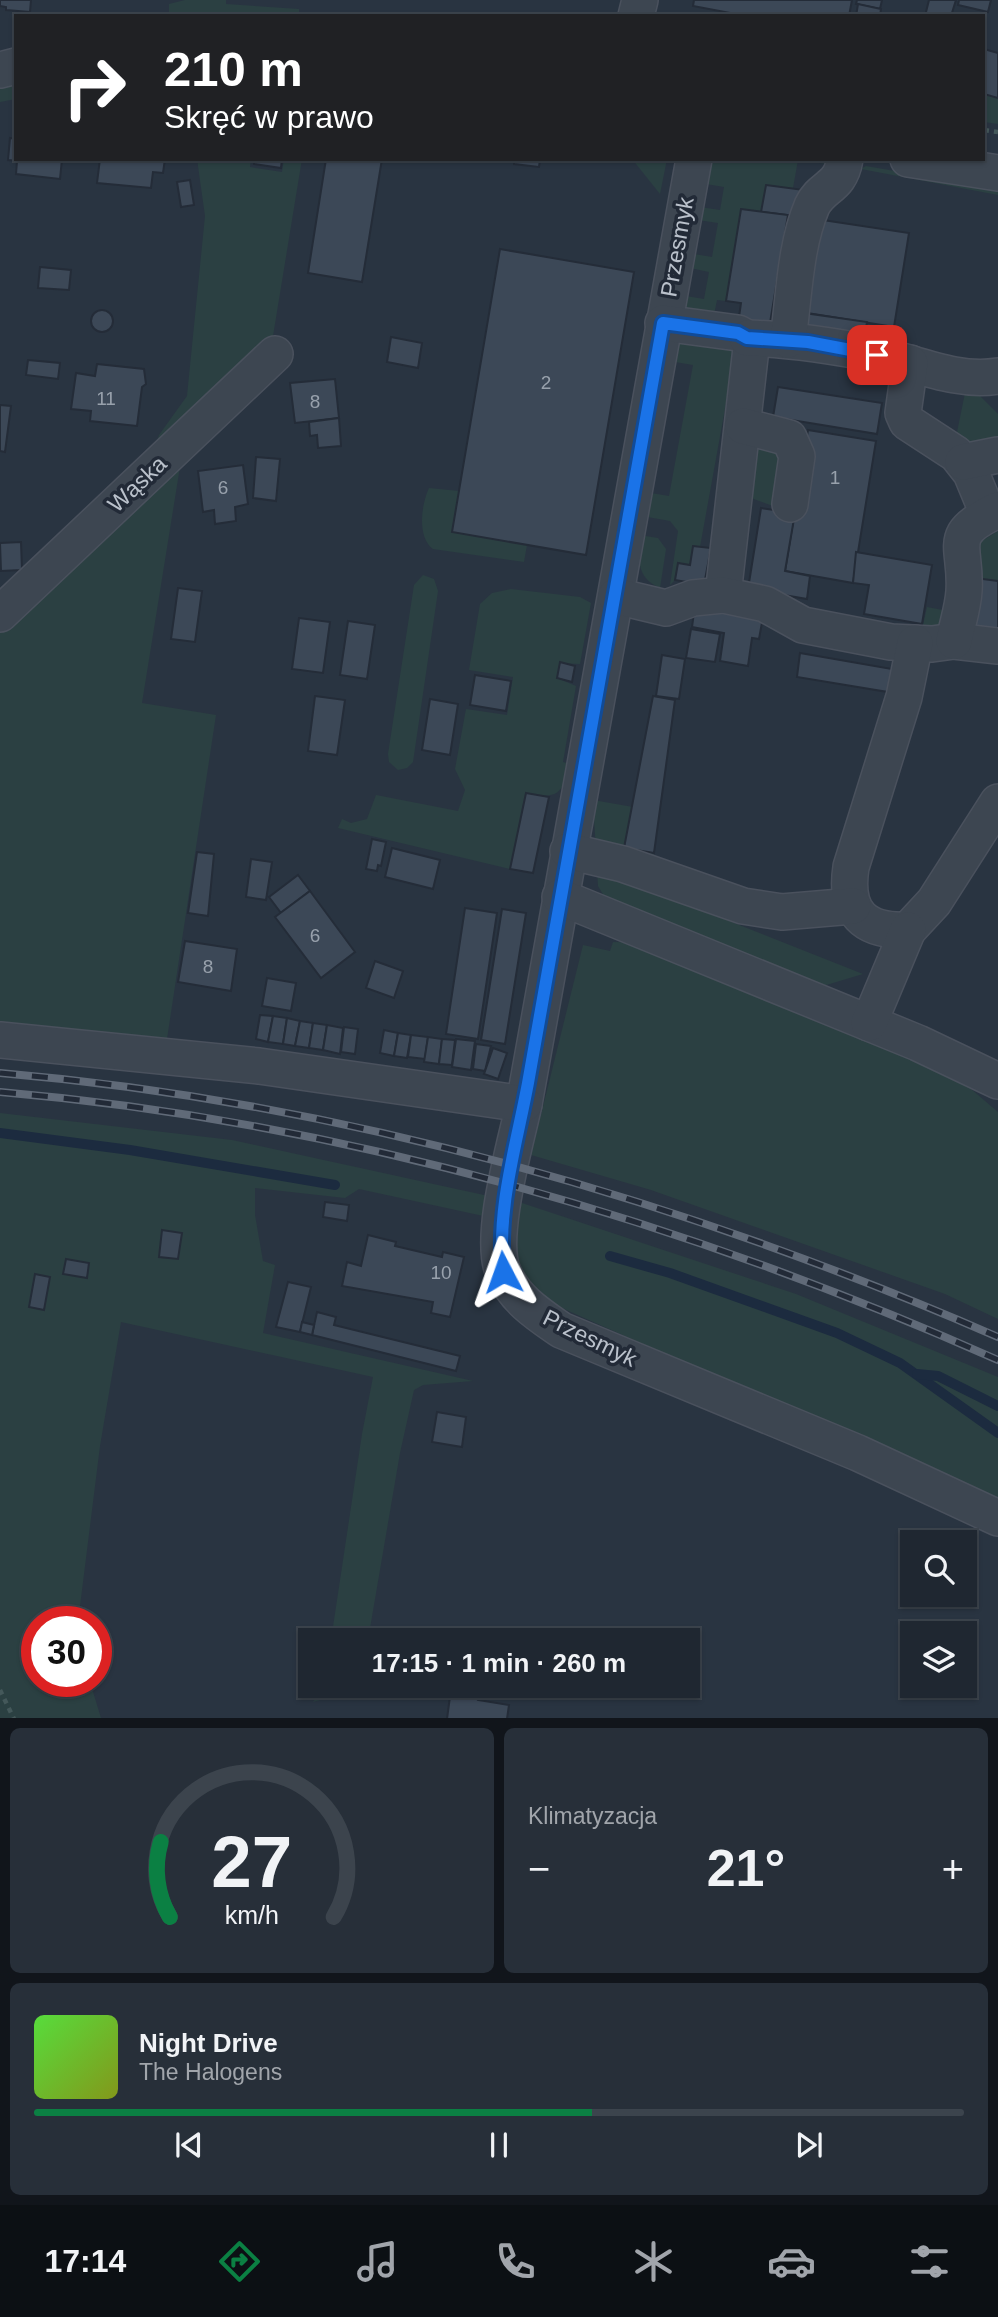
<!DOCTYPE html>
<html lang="pl">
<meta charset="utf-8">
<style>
body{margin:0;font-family:Arial,sans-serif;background:#272f39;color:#f1f3f6;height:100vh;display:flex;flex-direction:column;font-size:26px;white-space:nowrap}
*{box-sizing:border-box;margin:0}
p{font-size:23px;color:#a1a5ab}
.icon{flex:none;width:38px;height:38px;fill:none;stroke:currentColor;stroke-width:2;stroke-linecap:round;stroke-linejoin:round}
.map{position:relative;height:1718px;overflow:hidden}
.details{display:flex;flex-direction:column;gap:10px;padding:10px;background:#11151b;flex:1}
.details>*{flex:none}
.guide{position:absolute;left:14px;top:14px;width:971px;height:147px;border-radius:0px;box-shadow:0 2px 5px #0004,0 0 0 2px #3c444d;background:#202124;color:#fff;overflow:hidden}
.tools{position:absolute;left:900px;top:1530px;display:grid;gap:14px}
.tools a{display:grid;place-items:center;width:77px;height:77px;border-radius:0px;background:#1f2731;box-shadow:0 2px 5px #0004,0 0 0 2px #3c444d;font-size:35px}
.speed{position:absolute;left:21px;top:1606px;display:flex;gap:14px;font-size:35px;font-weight:700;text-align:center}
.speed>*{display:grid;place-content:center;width:91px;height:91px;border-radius:50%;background:#1f2731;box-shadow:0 2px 5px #0004,0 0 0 2px #3c444d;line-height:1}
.speed .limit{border:10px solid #d22;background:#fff;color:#111}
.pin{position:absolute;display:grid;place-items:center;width:60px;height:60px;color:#fff;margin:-30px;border-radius:14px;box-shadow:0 4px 10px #0006}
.me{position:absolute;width:77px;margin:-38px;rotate:356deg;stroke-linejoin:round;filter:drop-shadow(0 0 5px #0008)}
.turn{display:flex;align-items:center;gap:24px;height:147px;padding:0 35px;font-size:32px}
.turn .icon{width:91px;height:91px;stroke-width:2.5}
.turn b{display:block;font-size:49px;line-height:60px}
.big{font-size:52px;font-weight:600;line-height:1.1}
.details .tile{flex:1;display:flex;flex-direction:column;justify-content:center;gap:10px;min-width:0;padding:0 24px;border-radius:10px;background:#272f39}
.details .dial{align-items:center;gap:0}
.dial svg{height:182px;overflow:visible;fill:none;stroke:#3c444d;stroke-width:7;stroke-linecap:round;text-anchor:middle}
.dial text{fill:#f1f3f6;stroke:none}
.song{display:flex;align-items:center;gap:21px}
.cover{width:84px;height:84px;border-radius:10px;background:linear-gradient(135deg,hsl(110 70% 55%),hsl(70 70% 35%))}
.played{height:7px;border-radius:4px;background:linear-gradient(90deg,#0b8043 60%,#3c444d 60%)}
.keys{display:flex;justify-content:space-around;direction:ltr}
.heat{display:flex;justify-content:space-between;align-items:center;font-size:38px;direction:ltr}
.details .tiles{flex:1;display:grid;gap:10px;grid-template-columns:1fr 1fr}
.tile:last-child{grid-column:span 2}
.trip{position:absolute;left:298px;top:1628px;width:402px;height:70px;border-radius:0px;background:#1f2731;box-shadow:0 2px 5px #0004,0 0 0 2px #3c444d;font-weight:600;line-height:70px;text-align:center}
.tabs{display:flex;height:112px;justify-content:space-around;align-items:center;background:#0c1014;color:#a1a5ab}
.tabs .icon{width:49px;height:49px}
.tabs .on{color:#0b8043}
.tabs b{font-size:32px;color:#f1f3f6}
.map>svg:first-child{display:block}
.green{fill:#2b4042}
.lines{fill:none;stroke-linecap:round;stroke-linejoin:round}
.stream{stroke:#1c2b3f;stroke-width:10}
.building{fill:#3c4857;stroke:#242c38;stroke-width:2}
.minor-casing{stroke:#4a515d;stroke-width:38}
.path{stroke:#44585a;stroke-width:4.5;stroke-dasharray:5 5;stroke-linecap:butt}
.minor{stroke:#3d4651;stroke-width:35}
.rail-casing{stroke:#606a78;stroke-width:8}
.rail{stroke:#222a37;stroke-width:5;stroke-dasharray:16;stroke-linecap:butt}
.route-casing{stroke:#114b97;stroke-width:18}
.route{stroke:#1a73e8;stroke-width:12}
.labels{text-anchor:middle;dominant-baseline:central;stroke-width:7;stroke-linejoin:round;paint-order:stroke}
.number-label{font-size:19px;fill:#98a1ac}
.street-label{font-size:23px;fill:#bac1cb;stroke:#222a37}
</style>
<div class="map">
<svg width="998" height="1719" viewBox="0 0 998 1719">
<rect width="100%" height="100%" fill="#293441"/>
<g class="green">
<path d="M185,0H226V4L299,9V16H169V4Z"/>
<path d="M16,75V99L0,102V80Z"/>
<path d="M984,94L998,98V124L984,122Z"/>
<path d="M197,159H251L250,167L282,172L284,159H302L273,336L152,455L159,435L187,396L205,216Z"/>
<path d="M632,159H667L660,194Z"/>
<path d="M712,159L824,160L827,164L798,160L793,188L767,185L761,212L741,209L726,301L717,300L713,320L686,313L682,299L686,296L704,299L709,272L690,268L694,254L712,257L718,223L698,220L700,207L720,210L724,187L706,184L707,165Z"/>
<path d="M866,166L998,189V195L861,169Z"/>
<path d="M680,342L736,348L700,547L693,546L690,565L678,563L675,580L670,585L678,531L670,521L642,516L651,493L669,496L693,365L675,362V346Z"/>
<path d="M966,388L973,389L998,414V448L955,442Z"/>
<path d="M765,446L789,460L781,509L740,494L747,453Z"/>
<path d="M180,467L142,703L216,715L167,1039L0,1027V632Z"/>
<path d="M429,488L459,491L452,532L527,545L524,562L433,549C417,537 421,505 429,488Z"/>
<path d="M998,531V581L975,578L969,549Z"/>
<path d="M639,535L658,538L666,549L660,588C635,577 639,558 639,535Z"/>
<path d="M423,575L434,579L438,591L413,762L407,768L398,770L389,762L388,754L414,585Z"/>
<path d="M511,589L580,597L591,603L580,664L560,663L557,678L576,686L563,762L570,764C562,796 557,799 526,793L510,869L338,828L342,819L351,823L367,819L376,795L458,811L465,790L455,769L466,709L507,715L513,677L469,670L480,604L492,593Z"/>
<path d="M927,607L948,611L951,617L937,632L922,630Z"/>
<path d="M593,800L633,807L624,848L654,853L648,889L863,974L823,986L604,896L598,886Z"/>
<path d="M613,942L659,943L938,1061L998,1112V1319L945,1294L651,1190L531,1155L583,945L610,951Z"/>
<path d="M0,1113L232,1140L493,1197L488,1217L359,1189L345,1198L255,1188V1215L263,1261L275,1265L263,1333L473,1381L423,1385L414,1390L400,1453L368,1640H331L362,1434L373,1377L121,1322L100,1446L78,1622H37V1682H90L101,1718H0Z"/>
<path d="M516,1201L796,1294L998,1377V1502L535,1296L516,1268Z"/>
<path d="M325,1685H362L359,1696L345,1693L313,1702Z"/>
</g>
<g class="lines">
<g class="stream">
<path d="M0,1133L130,1150L335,1185"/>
<path d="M610,1256L670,1273L837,1333L900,1363L998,1433"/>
<path d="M917,1374L938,1376L998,1406"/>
</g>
</g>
<g class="building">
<path d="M0,0H31L30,12L6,10V7L0,6Z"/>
<path d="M694,0H852L849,16H746L693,6Z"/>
<path d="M857,0H882L880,9L856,4Z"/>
<path d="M929,0H956L951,16H925Z"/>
<path d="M959,0H991L988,12L958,5Z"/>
<path d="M858,4L881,9L880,16H856Z"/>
<path d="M984,49L998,53V98L984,94Z"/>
<path d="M10,138L16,139V159H62L60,179L16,174L17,161L8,160Z"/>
<path d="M100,159H165L163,173L153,172L151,188L97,183Z"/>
<path d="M254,159H282L281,168L254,164Z"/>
<path d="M326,159H382L362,282L308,273Z"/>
<path d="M514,159H540L539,167L514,164Z"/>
<path d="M190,180L194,205L181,207L177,182Z"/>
<path d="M766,185L804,190L796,237L784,235L788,215L761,212Z"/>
<path d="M741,209L788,215L769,329L738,324L741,303L726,301Z"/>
<path d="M816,219L909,233L894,327L801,312Z"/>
<path d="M500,249L634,272L586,555L452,532Z"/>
<path d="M40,267L71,270L69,290L38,288Z"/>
<circle cx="102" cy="321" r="11"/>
<path d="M804,313L867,322L864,342L801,332Z"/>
<path d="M391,337L422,343L418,368L387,362Z"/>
<path d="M28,360L60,363L58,379L26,375Z"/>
<path d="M97,364L144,369L146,384L142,387L137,426L90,421L91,411L71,409L76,373L95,376Z"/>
<path d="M335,379L339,418L295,423L290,383Z"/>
<path d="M778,387L882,403L877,434L773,417Z"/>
<path d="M0,405L11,406L5,452L0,451Z"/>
<path d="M339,418L341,446L318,448L317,435L310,436L309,422Z"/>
<path d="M808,430L876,441L853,583L785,571Z"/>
<path d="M256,457L280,459L276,501L253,498Z"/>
<path d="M243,465L248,504L235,507L236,521L215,524L214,510L203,512L198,471Z"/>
<path d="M761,508L795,513L785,571L810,576L807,599L748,589Z"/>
<path d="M21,542L22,570L1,571L0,543Z"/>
<path d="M693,546L711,548L704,585L675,580L678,563L690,565Z"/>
<path d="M856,552L932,565L922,624L864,614L869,585L853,583Z"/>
<path d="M975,578L998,581V635L967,630Z"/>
<path d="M178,588L202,591L195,642L171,639Z"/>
<path d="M695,605L763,617L759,639L752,638L748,666L720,661L724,633L692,627Z"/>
<path d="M299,618L330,622L323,673L292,669Z"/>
<path d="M348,621L375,625L367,679L340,675Z"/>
<path d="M691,629L720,634L715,662L686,658Z"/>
<path d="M800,653L892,669L888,692L797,677Z"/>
<path d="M662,655L685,659L679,699L656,696Z"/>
<path d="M560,662L575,666L572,682L557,678Z"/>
<path d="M475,675L511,681L506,711L470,705Z"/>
<path d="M315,696L345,700L337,755L308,751Z"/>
<path d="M653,696L675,700L654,853L624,848Z"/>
<path d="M430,699L458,704L450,755L422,750Z"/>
<path d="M526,793L549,797L533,873L510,869Z"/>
<path d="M372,839L386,842L381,866L378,865L377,871L366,869Z"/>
<path d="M392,848L440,860L433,889L385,877Z"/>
<path d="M197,852L214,854L208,916L188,913Z"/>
<path d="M251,859L272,862L266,900L246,897Z"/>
<path d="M298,875L310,891L281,913L269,897Z"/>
<path d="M310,891L355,952L321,978L275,917Z"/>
<path d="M465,908L497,913L478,1039L446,1034Z"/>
<path d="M502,909L526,913L505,1044L481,1040Z"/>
<path d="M185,941L237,949L231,991L178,982Z"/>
<path d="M375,961L403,971L394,998L366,988Z"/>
<path d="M267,978L296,983L291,1011L262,1006Z"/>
<path d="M260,1015L273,1016L268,1042L256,1039Z"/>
<path d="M273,1016L287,1018L283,1044L268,1042Z"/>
<path d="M287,1018L300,1021L295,1046L283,1044Z"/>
<path d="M300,1021L313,1023L309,1048L295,1046Z"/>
<path d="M313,1023L327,1025L323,1050L309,1048Z"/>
<path d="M327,1025L343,1028L340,1054L323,1050Z"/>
<path d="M344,1027L358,1029L355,1054L341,1052Z"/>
<path d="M384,1030L398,1033L394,1056L380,1053Z"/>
<path d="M398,1033L411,1035L407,1058L394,1056Z"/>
<path d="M411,1035L428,1037L425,1059L408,1057Z"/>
<path d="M428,1037L442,1039L439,1064L424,1062Z"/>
<path d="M442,1039L455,1040L452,1065L439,1064Z"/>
<path d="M456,1039L475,1041L471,1070L452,1067Z"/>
<path d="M476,1044L491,1046L485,1071L473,1069Z"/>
<path d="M493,1048L507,1053L498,1079L484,1074Z"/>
<path d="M325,1202L349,1205L347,1221L323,1217Z"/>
<path d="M162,1230L182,1233L178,1259L159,1257Z"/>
<path d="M368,1235L396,1242L395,1246L442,1257L443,1252L464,1257L450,1317L431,1313L433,1302L342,1286L347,1262L361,1266Z"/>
<path d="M66,1259L89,1263L87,1278L63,1274Z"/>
<path d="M35,1274L50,1277L44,1310L29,1307Z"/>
<path d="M288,1282L311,1287L300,1332L276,1327Z"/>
<path d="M317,1312L336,1317L334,1325L460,1356L456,1371L312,1335Z"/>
<path d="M302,1322L314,1325L312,1335L300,1332Z"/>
<path d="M437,1412L466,1417L462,1447L432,1442Z"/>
<path d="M451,1689L479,1694L478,1700L509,1705L507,1719H447Z"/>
</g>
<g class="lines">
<g class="minor-casing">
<g id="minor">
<path d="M636,16L640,0"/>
<path d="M0,70L16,66"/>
<path d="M694,159L524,1104C516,1142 487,1240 504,1274C516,1300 538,1314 561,1330L858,1453L998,1518"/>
<path d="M908,159L998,173"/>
<path d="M663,323L738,333L747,338L751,348L723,595"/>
<path d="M747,338C791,339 834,346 876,354C916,363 957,383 998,376"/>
<path d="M788,340C794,297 795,246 812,206C822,185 840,189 845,159"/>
<path d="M910,363L903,413L907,422L956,454L971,473L988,514"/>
<path d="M743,426L789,438L797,456L790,504"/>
<path d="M963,462L998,455"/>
<path d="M616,596L666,608L693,598L723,595L765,604L803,625L891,642L932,644L954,641L998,646"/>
<path d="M0,614L275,354"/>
<path d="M954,641C957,625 963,608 964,591C967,545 944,535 998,510"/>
<path d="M915,643L904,697L851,867C844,913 864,932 908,930L934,902L998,802"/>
<path d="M568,851L623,864L743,906L782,912L853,906"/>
<path d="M560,897L918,1043L998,1081"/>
<path d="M869,1023L908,930"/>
<path d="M0,1040L259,1066L524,1104"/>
</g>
</g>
<g class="path">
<path d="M984,130L998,132"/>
<path d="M0,1690L14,1719"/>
</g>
<use href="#minor" class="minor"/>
<g class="rail-casing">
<g id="rail">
<path d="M0,1073C343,1102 683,1200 998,1337"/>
<path d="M0,1092C343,1121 684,1221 998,1360"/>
</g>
</g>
<use href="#rail" class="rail"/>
</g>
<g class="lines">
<g class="route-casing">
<path id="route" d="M503,1272C497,1207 516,1147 528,1083L663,323L738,333L747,338L808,342L877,355"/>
</g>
<use href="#route" class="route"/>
</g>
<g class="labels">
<g class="number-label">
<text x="546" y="382">2</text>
<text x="106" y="398">11</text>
<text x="315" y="401">8</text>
<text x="835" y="477">1</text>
<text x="223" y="487">6</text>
<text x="315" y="935">6</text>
<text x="208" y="966">8</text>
<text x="441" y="1272">10</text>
</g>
<g class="street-label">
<text transform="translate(677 247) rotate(-80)">Przesmyk</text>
<text transform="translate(137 484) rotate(-43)">Wąska</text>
<text transform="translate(590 1338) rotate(26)">Przesmyk</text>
</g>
</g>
</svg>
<div class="tools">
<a><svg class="icon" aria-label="search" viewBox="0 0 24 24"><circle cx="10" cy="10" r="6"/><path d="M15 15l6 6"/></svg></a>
<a><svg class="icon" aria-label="layers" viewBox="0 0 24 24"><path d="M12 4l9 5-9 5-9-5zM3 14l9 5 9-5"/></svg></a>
</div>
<div class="speed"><div class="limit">30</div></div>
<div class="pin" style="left:877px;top:355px;background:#d93025"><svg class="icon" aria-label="arrive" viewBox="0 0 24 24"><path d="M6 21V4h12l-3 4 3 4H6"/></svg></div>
<svg class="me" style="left:503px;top:1272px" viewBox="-20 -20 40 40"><path d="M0-17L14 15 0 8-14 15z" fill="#1a73e8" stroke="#fff" stroke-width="4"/></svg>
<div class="trip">17:15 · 1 min · 260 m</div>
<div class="guide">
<div class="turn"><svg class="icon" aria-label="right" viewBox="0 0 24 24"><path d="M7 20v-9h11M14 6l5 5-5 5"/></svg><div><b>210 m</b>Skręć w prawo</div></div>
</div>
</div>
<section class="details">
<div class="tiles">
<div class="tile dial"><svg viewBox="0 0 100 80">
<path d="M14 69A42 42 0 1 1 86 69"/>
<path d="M14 69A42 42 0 0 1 10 36" stroke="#0b8043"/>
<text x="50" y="56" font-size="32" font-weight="700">27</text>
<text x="50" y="72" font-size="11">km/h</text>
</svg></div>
<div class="tile"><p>Klimatyzacja</p>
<div class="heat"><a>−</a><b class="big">21°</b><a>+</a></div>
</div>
<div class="tile">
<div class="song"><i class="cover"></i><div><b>Night Drive</b><p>The Halogens</p></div></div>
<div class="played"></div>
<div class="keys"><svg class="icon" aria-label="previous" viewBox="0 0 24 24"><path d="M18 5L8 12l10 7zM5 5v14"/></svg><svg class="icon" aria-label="pause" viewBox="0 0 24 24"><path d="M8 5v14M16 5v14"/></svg><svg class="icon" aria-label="next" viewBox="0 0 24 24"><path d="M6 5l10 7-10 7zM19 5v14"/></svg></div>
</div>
</div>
</section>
<nav class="tabs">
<b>17:14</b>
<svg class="icon on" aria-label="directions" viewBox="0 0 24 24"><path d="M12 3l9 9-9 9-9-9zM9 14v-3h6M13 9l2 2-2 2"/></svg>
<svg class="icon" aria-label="music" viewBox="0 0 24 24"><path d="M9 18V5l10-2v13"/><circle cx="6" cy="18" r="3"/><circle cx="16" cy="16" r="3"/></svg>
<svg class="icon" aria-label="phone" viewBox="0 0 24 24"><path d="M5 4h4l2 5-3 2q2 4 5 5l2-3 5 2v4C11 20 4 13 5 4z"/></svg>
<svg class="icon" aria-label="climate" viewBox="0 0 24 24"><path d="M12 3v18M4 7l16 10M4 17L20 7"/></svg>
<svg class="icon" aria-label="car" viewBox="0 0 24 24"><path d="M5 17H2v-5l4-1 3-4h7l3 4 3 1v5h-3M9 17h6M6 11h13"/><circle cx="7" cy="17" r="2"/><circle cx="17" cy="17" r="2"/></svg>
<svg class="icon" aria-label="filters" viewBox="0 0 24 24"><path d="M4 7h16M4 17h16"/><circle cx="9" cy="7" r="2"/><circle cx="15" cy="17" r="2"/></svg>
</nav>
